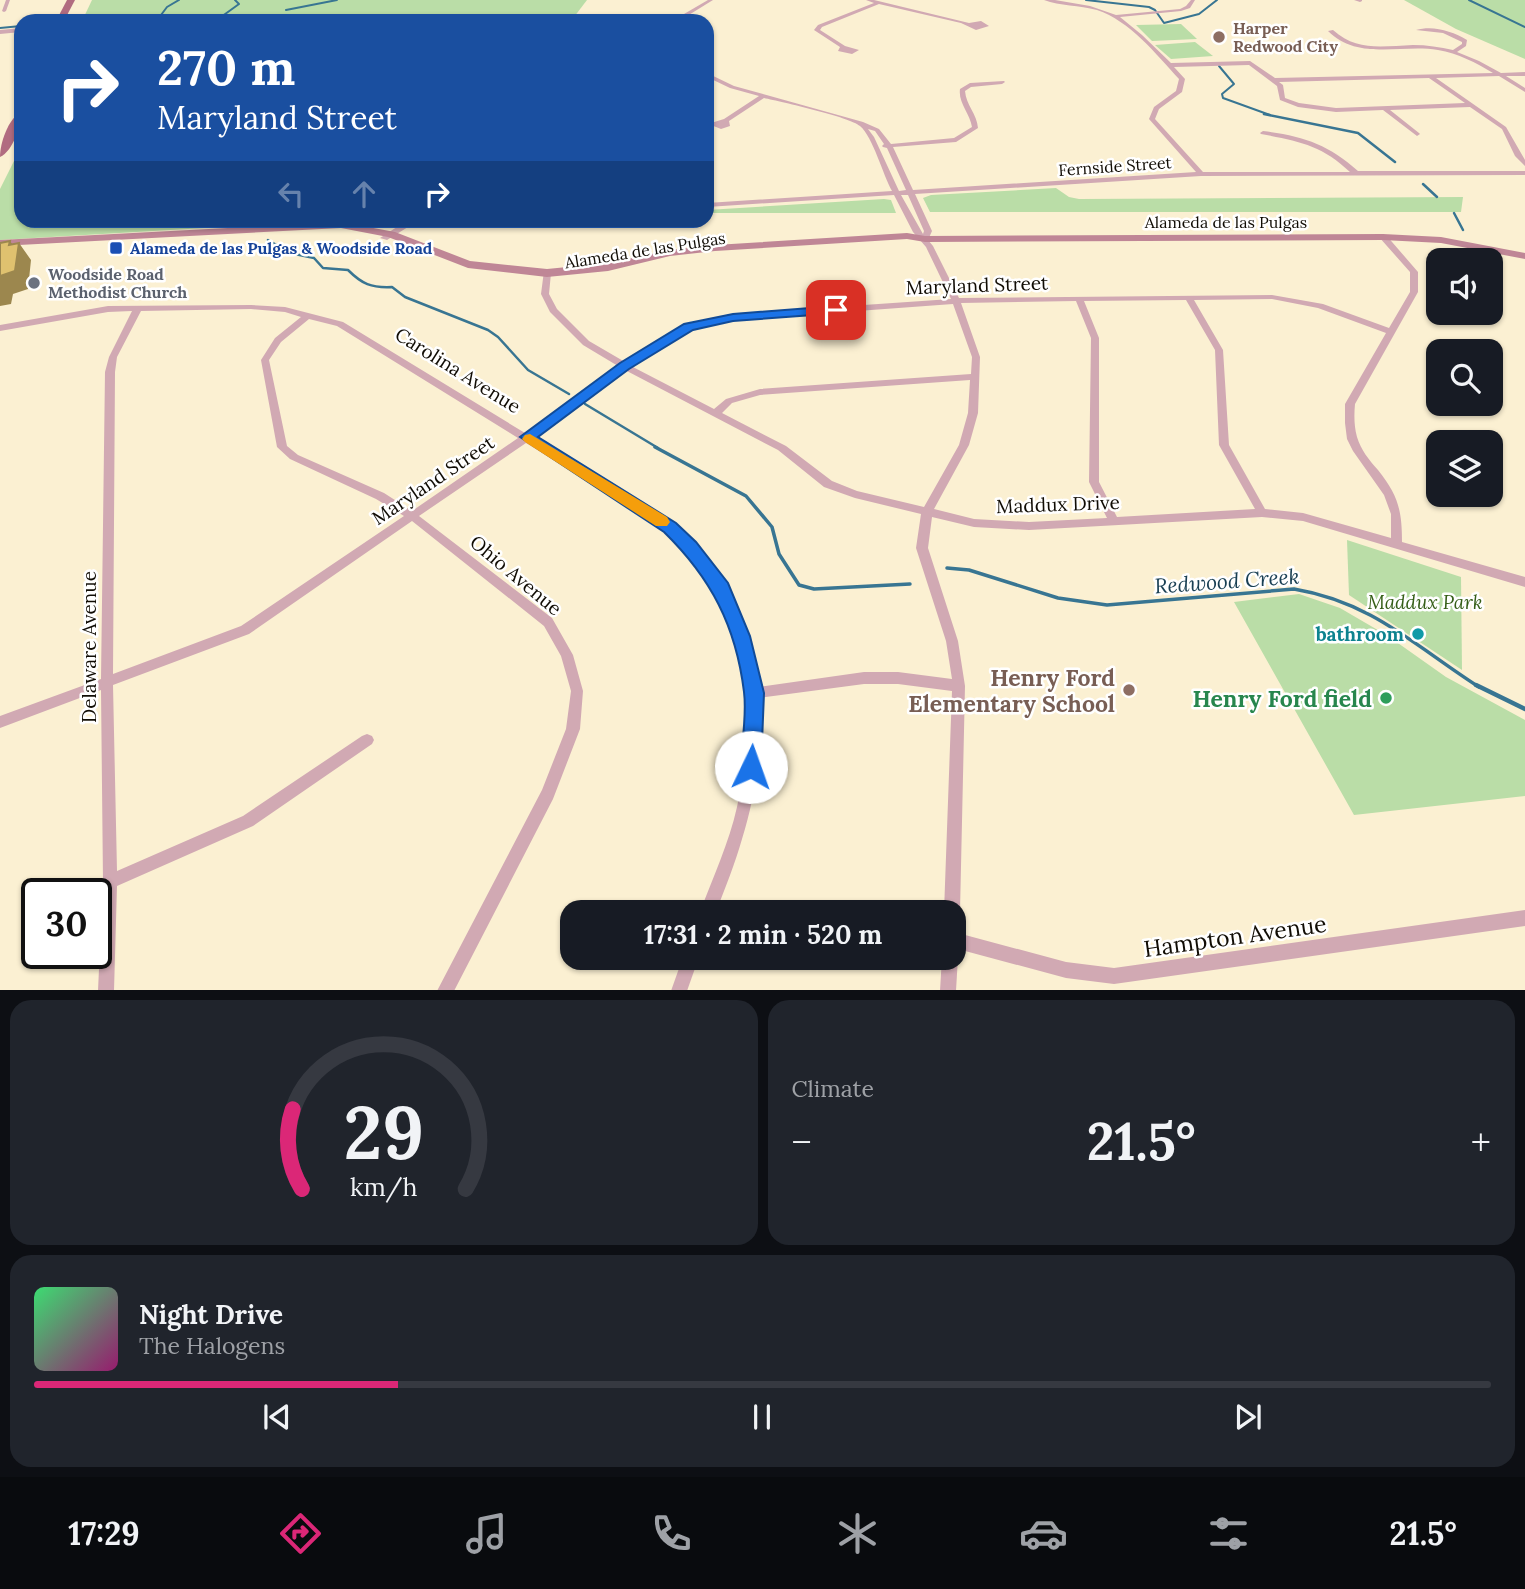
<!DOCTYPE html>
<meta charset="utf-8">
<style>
body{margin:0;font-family:Lora,serif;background:#20242c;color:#f1f3f6;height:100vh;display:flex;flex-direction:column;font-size:26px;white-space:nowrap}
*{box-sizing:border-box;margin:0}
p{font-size:23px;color:#9ea1a6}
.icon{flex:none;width:38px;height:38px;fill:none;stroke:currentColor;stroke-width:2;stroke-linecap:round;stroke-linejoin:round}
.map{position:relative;height:990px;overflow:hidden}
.sheet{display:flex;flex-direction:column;gap:10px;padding:10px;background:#0d0f14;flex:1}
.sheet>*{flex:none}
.hud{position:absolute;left:14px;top:14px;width:700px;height:214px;border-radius:21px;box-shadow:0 2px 5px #0004;background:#1a4fa0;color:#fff;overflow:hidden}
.fabs{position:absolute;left:1426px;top:248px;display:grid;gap:14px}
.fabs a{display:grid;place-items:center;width:77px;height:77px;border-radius:14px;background:#171b24;box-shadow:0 2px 5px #0004;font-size:35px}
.speed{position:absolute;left:21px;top:878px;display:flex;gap:14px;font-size:35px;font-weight:700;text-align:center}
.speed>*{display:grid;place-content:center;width:91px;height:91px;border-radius:50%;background:#171b24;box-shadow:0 2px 5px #0004;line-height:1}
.speed .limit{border:4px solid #111;border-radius:10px;background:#fff;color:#111}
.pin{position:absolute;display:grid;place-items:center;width:60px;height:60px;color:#fff;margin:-30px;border-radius:14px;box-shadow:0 4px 10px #0006}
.me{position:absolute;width:77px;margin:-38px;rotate:3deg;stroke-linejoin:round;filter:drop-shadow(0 0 5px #0008)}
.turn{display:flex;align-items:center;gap:24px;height:147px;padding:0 28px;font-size:32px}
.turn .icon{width:91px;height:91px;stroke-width:2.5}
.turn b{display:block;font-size:49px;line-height:60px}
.lanes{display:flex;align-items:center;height:66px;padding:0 28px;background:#0003;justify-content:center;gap:35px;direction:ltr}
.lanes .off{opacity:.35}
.big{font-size:52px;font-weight:800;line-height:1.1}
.sheet .card{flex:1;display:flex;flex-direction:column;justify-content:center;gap:10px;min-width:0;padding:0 24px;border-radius:21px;background:#20242c}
.sheet .dial{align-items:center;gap:0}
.dial svg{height:182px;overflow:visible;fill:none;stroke:#363941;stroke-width:7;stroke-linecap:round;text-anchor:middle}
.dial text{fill:#f1f3f6;stroke:none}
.song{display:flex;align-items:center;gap:21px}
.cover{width:84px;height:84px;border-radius:10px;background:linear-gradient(135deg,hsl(140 70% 55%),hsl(320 70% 35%))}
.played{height:7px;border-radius:4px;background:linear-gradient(90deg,#db2777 25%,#363941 25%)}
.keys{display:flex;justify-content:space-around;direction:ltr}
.heat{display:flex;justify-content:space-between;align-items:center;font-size:38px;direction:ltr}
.sheet .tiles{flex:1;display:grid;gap:10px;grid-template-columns:1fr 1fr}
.card:last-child{grid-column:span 2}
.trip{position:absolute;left:560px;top:900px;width:406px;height:70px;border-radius:21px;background:#171b24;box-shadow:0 2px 5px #0004;font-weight:800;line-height:70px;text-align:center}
.dock{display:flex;height:112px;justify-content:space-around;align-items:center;background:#090b0e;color:#9ea1a6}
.dock .icon{width:49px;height:49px}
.dock .current{color:#db2777}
.dock b{font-size:32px;color:#f1f3f6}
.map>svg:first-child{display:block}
.green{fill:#badda7}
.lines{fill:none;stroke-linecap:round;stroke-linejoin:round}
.stream-far3{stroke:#387592;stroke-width:2}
.stream-far2{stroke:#387592;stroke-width:2.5}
.stream-far1{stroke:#387592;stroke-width:3.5}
.stream{stroke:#387592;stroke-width:4.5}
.minor{fill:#d1a9b3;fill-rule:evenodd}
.secondary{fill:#bf8696;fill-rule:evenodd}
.primary{fill:#b16c80;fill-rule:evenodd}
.shaded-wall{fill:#9c874e}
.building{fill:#dfc16f;stroke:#9c874e;stroke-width:2}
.route{fill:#1a73e8;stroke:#114b97;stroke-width:2}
.slow{fill:#f59e0b}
.education-dot{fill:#8d6e63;stroke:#fff;stroke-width:2.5}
.transit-dot{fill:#1a4fb4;stroke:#fff;stroke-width:2.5}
.worship-dot{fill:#6b7280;stroke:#fff;stroke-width:2.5}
.culture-dot{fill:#0f9aa8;stroke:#fff;stroke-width:2.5}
.leisure-dot{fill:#2e9e5b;stroke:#fff;stroke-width:2.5}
.labels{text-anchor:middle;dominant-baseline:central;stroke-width:5;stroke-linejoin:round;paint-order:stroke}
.far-education-label{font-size:16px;font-weight:bold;fill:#785e54;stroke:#fff;text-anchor:start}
.far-street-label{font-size:16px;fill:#100c04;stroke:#fff}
.far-transit-label{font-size:16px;font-weight:bold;fill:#164399;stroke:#fff;text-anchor:start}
.far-worship-label{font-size:16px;font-weight:bold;fill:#5b616d;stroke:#fff;text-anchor:start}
.street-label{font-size:19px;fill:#100c04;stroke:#fff}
.park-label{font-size:19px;font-style:italic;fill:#355e17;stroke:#fff}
.culture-label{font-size:19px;font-weight:bold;fill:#0d838f;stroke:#fff;text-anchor:end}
.water-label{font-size:21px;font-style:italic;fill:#193f53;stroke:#fff}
.near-education-label{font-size:23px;font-weight:bold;fill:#785e54;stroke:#fff;text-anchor:end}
.near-leisure-label{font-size:23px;font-weight:bold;fill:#27864d;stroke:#fff;text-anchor:end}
.near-street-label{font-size:23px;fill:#100c04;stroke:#fff}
</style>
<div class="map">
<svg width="1525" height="991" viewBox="0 0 1525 991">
<rect width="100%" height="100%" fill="#fbf0d2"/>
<g class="green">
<path d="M92,0H587L571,21H82Z"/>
<path d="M1404,0H1525V59L1456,29Z"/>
<path d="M1181,24L1197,39L1152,41L1136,25Z"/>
<path d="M1195,42L1213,56L1171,59L1155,45Z"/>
<path d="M21,147V220L326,221L0,240V189Z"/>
<path d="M1056,188L1069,197L1079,199L1463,197L1461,212H930L923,198L931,195Z"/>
<path d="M884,199L891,200L896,213H707V210Z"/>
<path d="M1347,540L1461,577L1462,670L1349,595Z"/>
<path d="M1299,594L1340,608L1388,636L1446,677L1525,720V796L1354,815L1234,602Z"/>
</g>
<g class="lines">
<g class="stream-far3">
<path d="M1086,0L1149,7L1155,10L1164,23L1199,14L1217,0"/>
<path d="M1469,0L1525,27"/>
<path d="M286,10L337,0"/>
<path d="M221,17L239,4L235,0"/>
<path d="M167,21L162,19L161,15L167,7L179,0"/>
<path d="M249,21L260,17"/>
<path d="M0,28L21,26"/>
<path d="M1219,66L1234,84L1222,94L1223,98L1270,115"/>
</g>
<g class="stream-far2">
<path d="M1264,114L1358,133L1395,162"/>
<path d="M1423,184L1437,197"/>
<path d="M1454,213L1463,230"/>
<path d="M222,220L253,226"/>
<path d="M268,240L290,253L314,258L323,268L348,270C362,284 371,288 392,287L405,297L488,330L498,337L528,370L569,394"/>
<path d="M585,404L658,448"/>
</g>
<g class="stream-far1">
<path d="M655,447L746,496L772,527L779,554L799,585L814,589L910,584"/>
<path d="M947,568L969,570L1058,598L1107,605L1294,589C1372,602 1415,646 1479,687"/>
</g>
<path class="stream" d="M1476,685L1525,709"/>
<g class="minor">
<path d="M6,0H10L6,11L4,12L2,11Z"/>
<path d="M708,0H713L679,21H672Z"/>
<path d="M866,0H874L969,23L981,21L989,26L976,30L961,23L879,4L822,27L820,30L845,46L859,50L852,54L838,51L840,47L814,30L818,25L874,3Z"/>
<path d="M1044,0H1055L1090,6L1116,15L1180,9L1186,6L1191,0H1195L1190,8L1181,11L1120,17L1142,35L1171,63L1250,61L1275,78L1493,73C1476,63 1458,53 1438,50C1401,44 1358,61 1328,31L1333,30C1357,52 1383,46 1413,45C1427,45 1440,47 1453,50L1462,44V42L1443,33L1416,30C1433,25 1452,31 1467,40L1466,46L1457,52L1479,61L1501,73L1525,72V76H1506L1525,88V92L1499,76L1436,78L1506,127L1525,160V166L1515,156L1502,129L1470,107L1390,110L1419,133L1420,134L1417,136L1383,110L1336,112L1298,107L1280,100L1277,86L1249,65L1174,67L1185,79L1182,92L1159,109L1155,119L1203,172H1350C1322,145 1298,141 1261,134L1260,133L1263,131C1303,136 1328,144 1358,171H1525V175L1201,176L915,194L932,231L928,240L933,246L959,298L1272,295L1323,304L1389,328L1410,292V272L1379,237L1386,235L1418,272V292L1355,404C1354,415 1354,426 1357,437C1361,450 1369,460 1378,470C1398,495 1402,510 1402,542L1525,577V587L1303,521L1262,517L1029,530L974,527L932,517L928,548L958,641L965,686L960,912L957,917L954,919V912H944L952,691L898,684H864L759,698C763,745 756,794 742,839C735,864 725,888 716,912H700C713,877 729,843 737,807C756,721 752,624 691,556C683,547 675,537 665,529C651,519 635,511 620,501C589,482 557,462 526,443L419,516L552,618L573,655L583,691L580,729L553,799L454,991H437L542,790L566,729L571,691L561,656L544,626L412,521L249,634L113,685L117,871L243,816L362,736L367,734L372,736L374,740L372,744L253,826L117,886L114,991H98L103,882L101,690L0,728V716L101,679L105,372L109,357L132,311L108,312L0,331V325L108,306L251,305L285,307L343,322L525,433L618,366L583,345L550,312L541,294L544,271H547L551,273L549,294L557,309L589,341L625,362L686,325L733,314L951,299L926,247L913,232L894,195L707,207V203L892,191C883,175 873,137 860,126C850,117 782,102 764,98L729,121L730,126L721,129L711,125V123L724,119L759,96L730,88L707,77V73L734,86L863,122L879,129L891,144L954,138L972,127C970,113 958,103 960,89L970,83L1004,81L1005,82L1002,84L971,87L965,91C966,105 977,114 978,128L956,142L893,147L913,190L1196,172L1149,119L1154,107L1176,91L1179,79C1156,54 1130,21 1097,10C1079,5 1060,6 1044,0ZM1429,78L1465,103L1336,108L1299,103L1285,98L1283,85L1279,82ZM868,129L875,131L884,144L882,146L883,147L887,148L906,190L899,191L874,137ZM901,195H908L924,231L923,234ZM1272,299L1318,308L1386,333L1345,404V423L1347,439L1353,451L1384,495L1391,514V538L1303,513L1265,509L1229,445L1223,350L1194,300ZM1186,300L1215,350L1219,445L1255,509L1117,517L1099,482V338L1084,301ZM1076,301L1091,338L1089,482L1107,518L1029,522L974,519L934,509L969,445L978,413L980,357L961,303ZM953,304L972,357L971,374L760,389L726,399L714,409L631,366L692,329L733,320ZM251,309L285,312L301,317L275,338L261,360L277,447L290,459L376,499L404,516L241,626L113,674L115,372L117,357L141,311ZM309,319L337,326L518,438L412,511L384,493L298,455L287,446L269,360L281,342ZM625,370L778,450L824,487L855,498L921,514L916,548L946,641L952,679L898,672H864L758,687C754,626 723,563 674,525C661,514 644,506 629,496C597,477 565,457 533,438ZM970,380L968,413L959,445L924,507L857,491L832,481L786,446L722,413L732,403L760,395Z"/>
<path d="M1354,0H1362V1L1360,2Z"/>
<path d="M21,28V32L0,34V30Z"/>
<path d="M418,220H435L408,227L387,240L380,238L403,223Z"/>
<path d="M1525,910V926L1114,984L1066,978L954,948V932L1066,962L1114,968Z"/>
<path d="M954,951L958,957L956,991H940L942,957H954Z"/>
<path d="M683,957H699L687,991H671Z"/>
</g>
<path class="secondary" d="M341,222L395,232L470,261L547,269L608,263L670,250L715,245L907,233L925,236L1383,234L1441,237L1525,253V259L1441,243L1383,240L925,242L907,239L715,251L670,256L608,271L547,277L468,268L388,237L341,228L0,246V240Z"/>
<g class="primary">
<path d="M67,0H75L64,21H56Z"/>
<path d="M21,112C21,126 13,151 0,157C0,143 8,119 21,112Z"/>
</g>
</g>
<path class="shaded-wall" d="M10,241L18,252L19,243L31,260L28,289L13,294L11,304L0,306V276Z"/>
<path class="building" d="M10,241L9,245L19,243L15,271L0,276V243Z"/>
<path class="route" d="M836,306L840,307V313L733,321L693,330L629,369L538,437L676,523L696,542L728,583L750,636L764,693L761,767L758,774L751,777L743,774L740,767C742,743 747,716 744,692C736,626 711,578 664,532L520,437L620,363L684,324L733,314Z"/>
<path class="slow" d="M530,434L667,517L670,522L667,526H656L525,442L522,439L525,435Z"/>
<g class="education-dot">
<circle cx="1219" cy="37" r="7"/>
<circle cx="1129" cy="690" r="7"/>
</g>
<rect class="transit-dot" x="109" y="241" width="14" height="14" rx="3.5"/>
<circle class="worship-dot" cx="34" cy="283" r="7"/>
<circle class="culture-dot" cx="1418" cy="634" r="7"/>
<circle class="leisure-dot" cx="1386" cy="698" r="7"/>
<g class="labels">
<g class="far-education-label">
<text x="1233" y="28">Harper<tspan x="1233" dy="18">Redwood City</tspan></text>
</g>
<g class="far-street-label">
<text transform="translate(1115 166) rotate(-4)">Fernside Street</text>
<text x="1226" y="222">Alameda de las Pulgas</text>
<text transform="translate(645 250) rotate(-9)">Alameda de las Pulgas</text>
</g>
<g class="far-transit-label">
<text x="130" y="248">Alameda de las Pulgas &amp; Woodside Road</text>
</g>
<g class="far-worship-label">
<text x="48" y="274">Woodside Road<tspan x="48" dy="18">Methodist Church</tspan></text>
</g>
<g class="street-label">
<text transform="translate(977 285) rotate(-2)">Maryland Street</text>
<text transform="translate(458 370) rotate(32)">Carolina Avenue</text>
<text transform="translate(433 480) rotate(-34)">Maryland Street</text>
<text transform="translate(1058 504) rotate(-2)">Maddux Drive</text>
<text transform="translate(516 575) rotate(40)">Ohio Avenue</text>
<text transform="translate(89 647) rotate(-90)">Delaware Avenue</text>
</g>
<g class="park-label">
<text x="1425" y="602">Maddux Park</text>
</g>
<g class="culture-label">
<text x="1404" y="634">bathroom</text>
</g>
<g class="water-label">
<text transform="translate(1227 581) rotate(-4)">Redwood Creek</text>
</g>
<g class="near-education-label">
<text x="1115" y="677">Henry Ford<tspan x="1115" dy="26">Elementary School</tspan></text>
</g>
<g class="near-leisure-label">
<text x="1372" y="698">Henry Ford field</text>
</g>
<g class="near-street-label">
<text transform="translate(1235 936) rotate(-8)">Hampton Avenue</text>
</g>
</g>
</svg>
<div class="fabs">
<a><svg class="icon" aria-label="sound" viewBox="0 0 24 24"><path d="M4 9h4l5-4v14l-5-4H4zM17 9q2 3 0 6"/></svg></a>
<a><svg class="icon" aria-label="search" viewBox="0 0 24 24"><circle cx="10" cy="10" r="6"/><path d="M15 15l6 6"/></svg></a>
<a><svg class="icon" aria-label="layers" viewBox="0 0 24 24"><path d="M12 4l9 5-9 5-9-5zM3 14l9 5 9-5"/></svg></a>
</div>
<div class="speed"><div class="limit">30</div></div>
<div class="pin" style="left:836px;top:310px;background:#d93025"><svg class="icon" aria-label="arrive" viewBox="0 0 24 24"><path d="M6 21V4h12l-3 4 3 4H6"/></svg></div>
<svg class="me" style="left:751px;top:767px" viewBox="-20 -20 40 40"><circle r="19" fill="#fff"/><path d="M0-13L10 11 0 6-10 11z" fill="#1a73e8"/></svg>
<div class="trip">17:31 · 2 min · 520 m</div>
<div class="hud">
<div class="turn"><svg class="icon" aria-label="right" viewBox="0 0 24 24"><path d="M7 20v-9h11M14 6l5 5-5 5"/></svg><div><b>270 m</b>Maryland Street</div></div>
<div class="lanes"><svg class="icon off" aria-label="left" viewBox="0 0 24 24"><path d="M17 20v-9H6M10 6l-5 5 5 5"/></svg><svg class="icon off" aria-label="ahead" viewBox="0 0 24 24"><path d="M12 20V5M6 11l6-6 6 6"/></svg><svg class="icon" aria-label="right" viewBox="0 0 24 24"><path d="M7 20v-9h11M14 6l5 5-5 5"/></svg></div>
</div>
</div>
<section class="sheet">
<div class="tiles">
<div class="card dial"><svg viewBox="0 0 100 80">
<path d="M14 69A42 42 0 1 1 86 69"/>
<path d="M14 69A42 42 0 0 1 10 34" stroke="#db2777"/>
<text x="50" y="56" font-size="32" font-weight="700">29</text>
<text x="50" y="72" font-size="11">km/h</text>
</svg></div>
<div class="card"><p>Climate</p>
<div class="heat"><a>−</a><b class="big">21.5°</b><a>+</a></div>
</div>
<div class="card">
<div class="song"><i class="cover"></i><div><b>Night Drive</b><p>The Halogens</p></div></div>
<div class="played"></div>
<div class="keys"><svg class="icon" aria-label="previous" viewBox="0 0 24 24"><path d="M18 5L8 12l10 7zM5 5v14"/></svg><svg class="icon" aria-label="pause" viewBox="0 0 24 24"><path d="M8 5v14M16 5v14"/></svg><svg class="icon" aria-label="next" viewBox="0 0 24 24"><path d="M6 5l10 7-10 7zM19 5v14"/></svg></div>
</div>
</div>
</section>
<nav class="dock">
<b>17:29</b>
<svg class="icon current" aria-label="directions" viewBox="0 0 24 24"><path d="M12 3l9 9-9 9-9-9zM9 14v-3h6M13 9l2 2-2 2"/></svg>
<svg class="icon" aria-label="music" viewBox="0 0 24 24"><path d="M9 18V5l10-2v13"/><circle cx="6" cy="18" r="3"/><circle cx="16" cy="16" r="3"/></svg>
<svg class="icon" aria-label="phone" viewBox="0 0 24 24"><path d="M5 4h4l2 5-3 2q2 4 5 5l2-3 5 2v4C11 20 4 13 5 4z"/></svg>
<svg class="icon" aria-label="climate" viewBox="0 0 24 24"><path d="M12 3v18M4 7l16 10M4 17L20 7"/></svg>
<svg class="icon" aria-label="car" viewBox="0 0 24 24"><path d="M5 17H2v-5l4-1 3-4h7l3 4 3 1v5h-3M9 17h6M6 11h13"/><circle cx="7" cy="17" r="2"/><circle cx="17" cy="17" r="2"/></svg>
<svg class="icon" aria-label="filters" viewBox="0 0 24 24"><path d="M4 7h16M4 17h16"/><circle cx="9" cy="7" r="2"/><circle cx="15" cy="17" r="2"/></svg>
<b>21.5°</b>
</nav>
